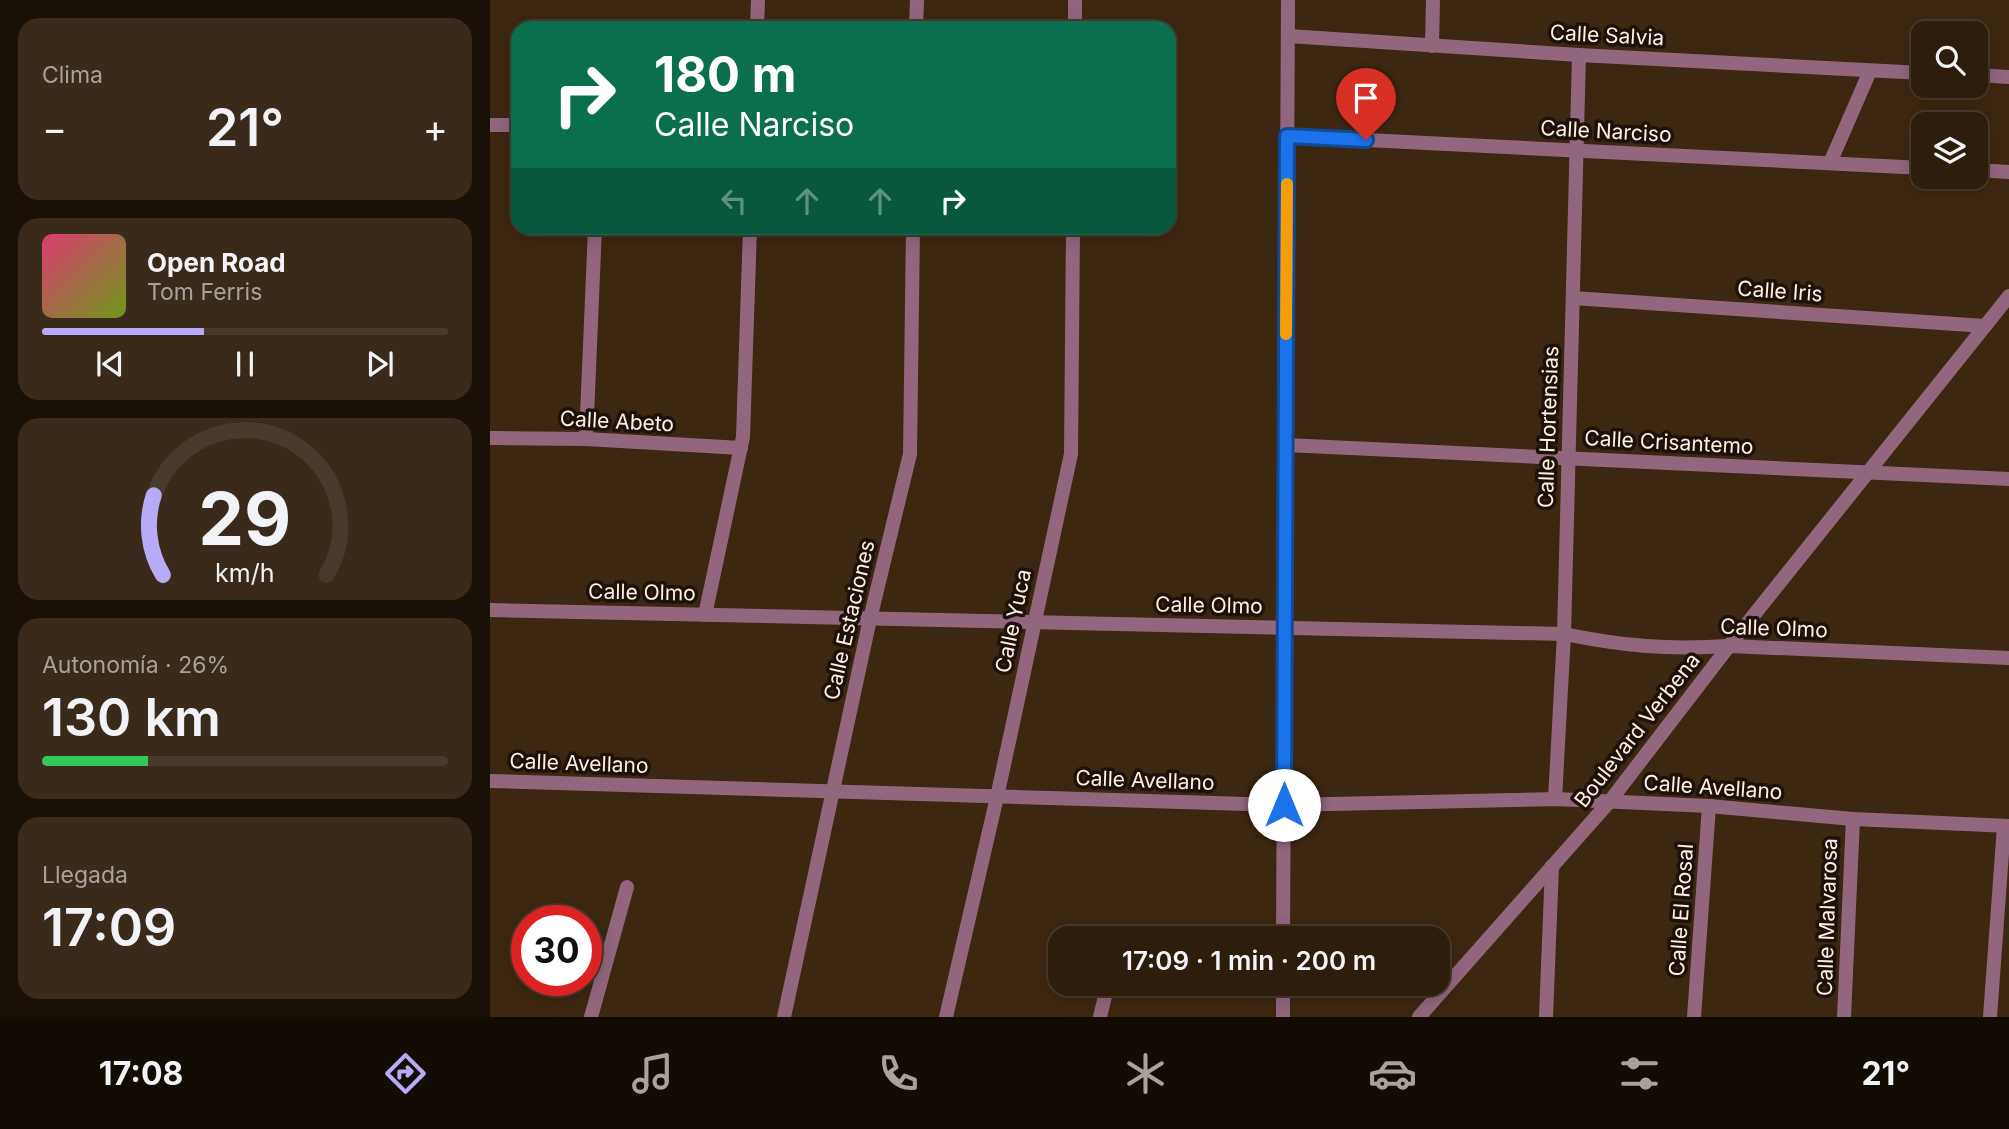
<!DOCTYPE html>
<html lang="es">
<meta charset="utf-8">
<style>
body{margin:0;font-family:Inter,sans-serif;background:#392a1b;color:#f1f3f6;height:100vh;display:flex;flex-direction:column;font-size:26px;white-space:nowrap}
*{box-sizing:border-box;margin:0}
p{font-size:23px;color:#a7a29d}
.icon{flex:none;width:38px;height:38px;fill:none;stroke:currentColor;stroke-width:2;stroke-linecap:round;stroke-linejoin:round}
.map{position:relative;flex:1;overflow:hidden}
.panel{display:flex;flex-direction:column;gap:18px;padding:18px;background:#191007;width:490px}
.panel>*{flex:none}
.banner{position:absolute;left:21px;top:21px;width:665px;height:214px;border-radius:21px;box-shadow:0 4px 18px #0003,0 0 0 2px #483b2e;background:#0b6e4f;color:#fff;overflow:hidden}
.tools{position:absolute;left:1421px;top:21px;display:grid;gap:14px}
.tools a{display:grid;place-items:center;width:77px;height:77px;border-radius:14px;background:#2d1d0d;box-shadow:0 4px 18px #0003,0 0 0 2px #483b2e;font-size:35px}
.speed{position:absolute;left:21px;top:905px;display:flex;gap:14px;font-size:35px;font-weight:700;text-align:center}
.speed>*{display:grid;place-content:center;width:91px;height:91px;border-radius:50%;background:#2d1d0d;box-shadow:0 4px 18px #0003,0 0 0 2px #483b2e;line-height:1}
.speed .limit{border:10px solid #d22;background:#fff;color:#111}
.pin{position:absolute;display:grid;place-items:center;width:60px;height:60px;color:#fff;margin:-72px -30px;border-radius:50% 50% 50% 0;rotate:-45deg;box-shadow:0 0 7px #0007}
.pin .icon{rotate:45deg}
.me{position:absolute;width:77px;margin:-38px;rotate:0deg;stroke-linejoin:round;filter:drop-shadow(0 0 5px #0008)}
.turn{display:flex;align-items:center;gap:24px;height:147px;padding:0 28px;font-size:32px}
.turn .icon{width:91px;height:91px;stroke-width:2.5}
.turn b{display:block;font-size:49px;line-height:60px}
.lanes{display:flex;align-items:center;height:66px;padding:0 28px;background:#0003;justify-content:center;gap:35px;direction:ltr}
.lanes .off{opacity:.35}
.big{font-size:52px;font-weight:600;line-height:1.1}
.panel .tile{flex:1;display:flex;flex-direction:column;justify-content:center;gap:10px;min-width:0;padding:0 24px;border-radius:21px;background:#392a1b}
.panel .dial{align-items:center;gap:0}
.dial svg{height:182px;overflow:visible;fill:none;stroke:#483b2e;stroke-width:7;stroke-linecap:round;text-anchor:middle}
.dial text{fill:#f1f3f6;stroke:none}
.song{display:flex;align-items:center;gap:21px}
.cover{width:84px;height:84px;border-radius:10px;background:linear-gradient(135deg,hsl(340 70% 55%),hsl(80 70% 35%))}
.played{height:7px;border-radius:4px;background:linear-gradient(90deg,#b7abf8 40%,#483b2e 40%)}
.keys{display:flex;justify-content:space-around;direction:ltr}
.heat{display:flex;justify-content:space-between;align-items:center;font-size:38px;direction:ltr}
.charge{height:10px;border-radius:5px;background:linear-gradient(90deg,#34c759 26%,#483b2e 0)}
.trip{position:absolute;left:558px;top:926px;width:402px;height:70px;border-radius:21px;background:#2d1d0d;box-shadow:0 4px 18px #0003,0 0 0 2px #483b2e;font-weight:600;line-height:70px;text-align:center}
.tabs{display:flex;height:112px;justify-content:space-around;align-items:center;background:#120c05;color:#a7a29d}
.tabs .icon{width:49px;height:49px}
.tabs .active{color:#b7abf8}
.tabs b{font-size:32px;color:#f1f3f6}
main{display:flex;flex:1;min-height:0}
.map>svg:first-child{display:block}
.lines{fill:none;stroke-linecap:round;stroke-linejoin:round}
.minor{stroke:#92677e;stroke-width:14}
.route-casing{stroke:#114b97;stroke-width:18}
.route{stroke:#1a73e8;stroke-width:12}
.slow{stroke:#f59e0b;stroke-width:12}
.labels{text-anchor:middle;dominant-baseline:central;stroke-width:7;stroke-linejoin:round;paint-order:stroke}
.street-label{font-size:21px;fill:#fff0e3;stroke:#1c1209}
</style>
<main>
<section class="panel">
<div class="tile"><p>Clima</p>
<div class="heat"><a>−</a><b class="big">21°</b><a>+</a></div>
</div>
<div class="tile">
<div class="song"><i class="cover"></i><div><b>Open Road</b><p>Tom Ferris</p></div></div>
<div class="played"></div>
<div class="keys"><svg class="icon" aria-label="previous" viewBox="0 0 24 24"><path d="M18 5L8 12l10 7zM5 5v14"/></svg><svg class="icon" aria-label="pause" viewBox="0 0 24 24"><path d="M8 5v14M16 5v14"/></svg><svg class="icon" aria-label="next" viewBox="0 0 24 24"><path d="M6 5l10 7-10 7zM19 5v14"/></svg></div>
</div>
<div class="tile dial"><svg viewBox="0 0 100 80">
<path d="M14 69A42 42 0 1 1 86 69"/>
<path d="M14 69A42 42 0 0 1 10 34" stroke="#b7abf8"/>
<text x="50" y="56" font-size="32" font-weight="700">29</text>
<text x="50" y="72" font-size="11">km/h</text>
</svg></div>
<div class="tile"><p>Autonomía · 26%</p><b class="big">130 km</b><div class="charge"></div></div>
<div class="tile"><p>Llegada</p><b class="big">17:09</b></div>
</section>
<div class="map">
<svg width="1519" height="1017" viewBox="0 0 1519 1017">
<rect width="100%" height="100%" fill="#3c2711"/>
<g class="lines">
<g class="minor">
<path d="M267,28L268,0"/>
<path d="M426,28L427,0"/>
<path d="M585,28V0"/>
<path d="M798,36L1089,55L1433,73"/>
<path d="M942,46L943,0"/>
<path d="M1486,75L1519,77"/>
<path d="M0,125H28"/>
<path d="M797,136L1433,168"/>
<path d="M1340,163L1380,71"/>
<path d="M1486,170L1519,172"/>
<path d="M1083,298L1495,326"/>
<path d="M0,438L96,439L251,448"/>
<path d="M96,439L105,228"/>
<path d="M796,445L1519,479"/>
<path d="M0,610L1074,634C1133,646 1178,650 1239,646L1519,658"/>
<path d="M215,615L253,437L260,228"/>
<path d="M0,781L794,805L1065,799L1219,806L1363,819L1519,826"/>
<path d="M1065,799L1074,634L1089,55"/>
<path d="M629,938L630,934"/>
<path d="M793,938L798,0"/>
<path d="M101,1017L137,887"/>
<path d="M294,1017L380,619L420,454L423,228"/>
<path d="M456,1017L507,797L581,454L583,228"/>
<path d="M610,1017L618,984"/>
<path d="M793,1017V984"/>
<path d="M929,1017L1120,801L1239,646L1519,296"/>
<path d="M1056,1017L1062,866"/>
<path d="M1204,1017L1219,806"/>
<path d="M1354,1017L1363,819"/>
<path d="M1500,1017L1514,826"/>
</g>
</g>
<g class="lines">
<g class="route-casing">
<path id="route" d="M794,805L797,136L876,140"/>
</g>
<use href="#route" class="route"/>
<path class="slow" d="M796,334L797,184"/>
</g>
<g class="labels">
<g class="street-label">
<text transform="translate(1117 35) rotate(3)">Calle Salvia</text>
<text transform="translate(1116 131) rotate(3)">Calle Narciso</text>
<text transform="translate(1290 291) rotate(4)">Calle Iris</text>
<text transform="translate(127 421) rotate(3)">Calle Abeto</text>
<text transform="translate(1058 427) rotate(-88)">Calle Hortensias</text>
<text transform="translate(1179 442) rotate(3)">Calle Crisantemo</text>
<text transform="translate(152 592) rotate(1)">Calle Olmo</text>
<text transform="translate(719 605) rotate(1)">Calle Olmo</text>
<text transform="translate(359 620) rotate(-77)">Calle Estaciones</text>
<text transform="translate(523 621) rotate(-78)">Calle Yuca</text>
<text transform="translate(1284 628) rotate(2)">Calle Olmo</text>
<text transform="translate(1147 730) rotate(-52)">Boulevard Verbena</text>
<text transform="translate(89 763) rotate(2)">Calle Avellano</text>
<text transform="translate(655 780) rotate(2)">Calle Avellano</text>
<text transform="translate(1223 787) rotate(4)">Calle Avellano</text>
<text transform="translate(1191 910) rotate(-86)">Calle El Rosal</text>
<text transform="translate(1337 917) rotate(-88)">Calle Malvarosa</text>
</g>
</g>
</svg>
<div class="tools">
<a><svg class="icon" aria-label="search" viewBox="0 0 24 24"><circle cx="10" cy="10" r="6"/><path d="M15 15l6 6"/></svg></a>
<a><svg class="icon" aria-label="layers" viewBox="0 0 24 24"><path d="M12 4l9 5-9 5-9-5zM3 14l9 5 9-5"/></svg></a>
</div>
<div class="speed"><div class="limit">30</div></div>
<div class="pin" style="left:876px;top:140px;background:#d93025"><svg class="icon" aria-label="arrive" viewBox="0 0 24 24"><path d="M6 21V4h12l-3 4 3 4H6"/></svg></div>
<svg class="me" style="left:794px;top:805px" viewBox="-20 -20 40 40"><circle r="19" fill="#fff"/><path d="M0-13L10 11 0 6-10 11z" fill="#1a73e8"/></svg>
<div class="trip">17:09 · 1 min · 200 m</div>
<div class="banner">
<div class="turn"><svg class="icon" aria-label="right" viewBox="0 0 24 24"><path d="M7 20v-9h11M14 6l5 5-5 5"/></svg><div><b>180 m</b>Calle Narciso</div></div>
<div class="lanes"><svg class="icon off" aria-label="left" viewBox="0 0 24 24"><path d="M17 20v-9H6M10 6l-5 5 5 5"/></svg><svg class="icon off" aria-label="ahead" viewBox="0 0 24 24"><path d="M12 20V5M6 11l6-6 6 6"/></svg><svg class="icon off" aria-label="ahead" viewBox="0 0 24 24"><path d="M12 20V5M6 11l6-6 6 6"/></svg><svg class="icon" aria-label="right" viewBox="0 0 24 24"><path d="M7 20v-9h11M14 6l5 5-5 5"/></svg></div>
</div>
</div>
</main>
<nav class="tabs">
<b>17:08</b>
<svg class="icon active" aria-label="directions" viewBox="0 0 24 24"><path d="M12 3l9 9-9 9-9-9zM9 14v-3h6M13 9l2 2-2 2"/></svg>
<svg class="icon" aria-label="music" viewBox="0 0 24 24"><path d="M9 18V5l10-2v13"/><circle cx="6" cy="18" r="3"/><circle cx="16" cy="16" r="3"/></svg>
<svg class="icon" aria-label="phone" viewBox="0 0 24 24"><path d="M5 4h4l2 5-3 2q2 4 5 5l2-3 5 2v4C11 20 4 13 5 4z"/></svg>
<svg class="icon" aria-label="climate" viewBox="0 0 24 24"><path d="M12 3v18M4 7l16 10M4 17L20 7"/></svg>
<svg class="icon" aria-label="car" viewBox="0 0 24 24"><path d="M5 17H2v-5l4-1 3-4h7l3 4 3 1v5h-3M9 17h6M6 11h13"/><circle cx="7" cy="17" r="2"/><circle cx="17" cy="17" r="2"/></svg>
<svg class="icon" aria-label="filters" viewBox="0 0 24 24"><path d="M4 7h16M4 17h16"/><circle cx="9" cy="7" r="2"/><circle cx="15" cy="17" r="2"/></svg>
<b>21°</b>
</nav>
